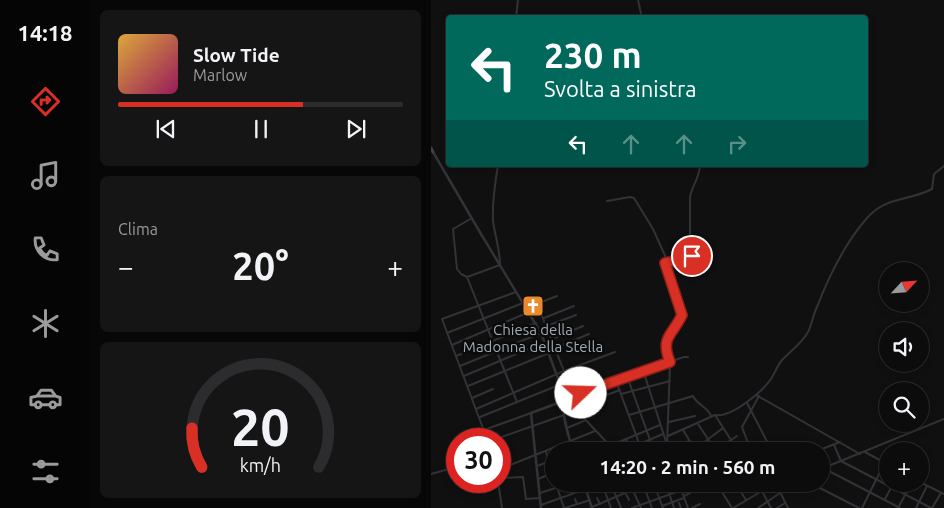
<!DOCTYPE html>
<html lang="it">
<meta charset="utf-8">
<style>
body{margin:0;font-family:Ubuntu,sans-serif;background:#151516;color:#f1f3f6;height:100vh;display:flex;flex-direction:column;font-size:19px;white-space:nowrap}
*{box-sizing:border-box;margin:0}
p{font-size:16px;color:#9a9b9d}
.icon{flex:none;width:28px;height:28px;fill:none;stroke:currentColor;stroke-width:2;stroke-linecap:round;stroke-linejoin:round}
.map{position:relative;flex:1;overflow:hidden}
.drawer{display:flex;flex-direction:column;gap:10px;padding:10px;background:#070707;width:341px}
.drawer>*{flex:none}
.guide{position:absolute;left:15px;top:15px;width:422px;height:152px;border-radius:5px;box-shadow:0 2px 8px #0003,0 0 0 1px #2c2c2e;background:#00695c;color:#fff;overflow:hidden}
.needle{width:32px;rotate:64deg}
.controls{position:absolute;left:448px;top:262px;display:grid;gap:10px}
.controls a{display:grid;place-items:center;width:50px;height:50px;border-radius:50%;background:#0c0c0d;box-shadow:0 2px 8px #0003,0 0 0 1px #2c2c2e;font-size:25px}
.speed{position:absolute;left:15px;top:428px;display:flex;gap:10px;font-size:25px;font-weight:700;text-align:center}
.speed>*{display:grid;place-content:center;width:65px;height:65px;border-radius:50%;background:#0c0c0d;box-shadow:0 2px 8px #0003,0 0 0 1px #2c2c2e;line-height:1}
.speed .limit{border:8px solid #d22;background:#fff;color:#111}
.pin{position:absolute;display:grid;place-items:center;width:42px;height:42px;color:#fff;margin:-21px;border:2px solid #fff;border-radius:50%;box-shadow:0 1px 5px #0007}
.me{position:absolute;width:55px;margin:-28px;rotate:69deg;stroke-linejoin:round;filter:drop-shadow(0 0 4px #0008)}
.turn{display:flex;align-items:center;gap:18px;height:105px;padding:0 15px;font-size:22px}
.turn .icon{width:65px;height:65px;stroke-width:2.5}
.turn b{display:block;font-size:35px;line-height:42px}
.lanes{display:flex;align-items:center;height:48px;padding:0 15px;background:#0003;justify-content:center;gap:25px;direction:ltr}
.lanes .off{opacity:.35}
.big{font-size:38px;font-weight:700;line-height:1.1}
.drawer .card{flex:1;display:flex;flex-direction:column;justify-content:center;gap:8px;min-width:0;padding:0 18px;border-radius:8px;background:#151516}
.drawer .dial{align-items:center;gap:0}
.dial svg{height:130px;overflow:visible;fill:none;stroke:#2c2c2e;stroke-width:7;stroke-linecap:round;text-anchor:middle}
.dial text{fill:#f1f3f6;stroke:none}
.song{display:flex;align-items:center;gap:15px}
.cover{width:60px;height:60px;border-radius:8px;background:linear-gradient(135deg,hsl(40 70% 55%),hsl(330 70% 35%))}
.played{height:5px;border-radius:2px;background:linear-gradient(90deg,#d93025 65%,#2c2c2e 65%)}
.keys{display:flex;justify-content:space-around;direction:ltr}
.heat{display:flex;justify-content:space-between;align-items:center;font-size:28px;direction:ltr}
.trip{position:absolute;left:114px;top:442px;width:285px;height:50px;border-radius:25px;background:#0c0c0d;box-shadow:0 2px 8px #0003,0 0 0 1px #2c2c2e;font-weight:700;line-height:50px;text-align:center}
main{display:flex;flex:1;min-height:0}
.dock{display:flex;flex-direction:column;width:90px;justify-content:space-around;align-items:center;background:#050505;color:#9a9b9d}
.dock .icon{width:35px;height:35px}
.dock .active{color:#d93025}
.dock b{font-size:22px;color:#f1f3f6}
.map>svg:first-child{display:block}
.lines{fill:none;stroke-linecap:round;stroke-linejoin:round}
.minor{stroke:#313336;stroke-width:2}
.tertiary{stroke:#313336;stroke-width:2.5}
.secondary{stroke:#3f4246;stroke-width:3}
.route-casing{stroke:#8d1f18;stroke-width:12}
.route{stroke:#d93025;stroke-width:9}
.labels{text-anchor:middle;dominant-baseline:central;stroke-width:5;stroke-linejoin:round;paint-order:stroke}
.poi-label{font-size:15px;fill:#a1a9b1;stroke:#0b0b0c}
</style>
<main>
<nav class="dock">
<b>14:18</b>
<svg class="icon active" aria-label="directions" viewBox="0 0 24 24"><path d="M12 3l9 9-9 9-9-9zM9 14v-3h6M13 9l2 2-2 2"/></svg>
<svg class="icon" aria-label="music" viewBox="0 0 24 24"><path d="M9 18V5l10-2v13"/><circle cx="6" cy="18" r="3"/><circle cx="16" cy="16" r="3"/></svg>
<svg class="icon" aria-label="phone" viewBox="0 0 24 24"><path d="M5 4h4l2 5-3 2q2 4 5 5l2-3 5 2v4C11 20 4 13 5 4z"/></svg>
<svg class="icon" aria-label="climate" viewBox="0 0 24 24"><path d="M12 3v18M4 7l16 10M4 17L20 7"/></svg>
<svg class="icon" aria-label="car" viewBox="0 0 24 24"><path d="M5 17H2v-5l4-1 3-4h7l3 4 3 1v5h-3M9 17h6M6 11h13"/><circle cx="7" cy="17" r="2"/><circle cx="17" cy="17" r="2"/></svg>
<svg class="icon" aria-label="filters" viewBox="0 0 24 24"><path d="M4 7h16M4 17h16"/><circle cx="9" cy="7" r="2"/><circle cx="15" cy="17" r="2"/></svg>
</nav>
<section class="drawer">
<div class="card">
<div class="song"><i class="cover"></i><div><b>Slow Tide</b><p>Marlow</p></div></div>
<div class="played"></div>
<div class="keys"><svg class="icon" aria-label="previous" viewBox="0 0 24 24"><path d="M18 5L8 12l10 7zM5 5v14"/></svg><svg class="icon" aria-label="pause" viewBox="0 0 24 24"><path d="M8 5v14M16 5v14"/></svg><svg class="icon" aria-label="next" viewBox="0 0 24 24"><path d="M6 5l10 7-10 7zM19 5v14"/></svg></div>
</div>
<div class="card"><p>Clima</p>
<div class="heat"><a>−</a><b class="big">20°</b><a>+</a></div>
</div>
<div class="card dial"><svg viewBox="0 0 100 80">
<path d="M14 69A42 42 0 1 1 86 69"/>
<path d="M14 69A42 42 0 0 1 8 45" stroke="#d93025"/>
<text x="50" y="56" font-size="32" font-weight="700">20</text>
<text x="50" y="72" font-size="11">km/h</text>
</svg></div>
</section>
<div class="map">
<svg width="513" height="508" viewBox="0 0 513 508">
<rect width="100%" height="100%" fill="#101011"/>
<g class="lines">
<g class="minor">
<path d="M207,0L211,18"/>
<path d="M85,18L87,0"/>
<path d="M176,201L199,197L203,198L222,229L236,260L234,263"/>
<path d="M41,218L22,229L26,269L30,274L36,277L86,402"/>
<path d="M36,277L69,265C69,249 64,236 62,221C61,202 64,183 67,165"/>
<path d="M107,306L108,303L126,296"/>
<path d="M113,318L143,306"/>
<path d="M116,326L145,315"/>
<path d="M16,333L92,303"/>
<path d="M121,339L152,326"/>
<path d="M21,345L98,312"/>
<path d="M124,348L158,334"/>
<path d="M25,356L105,323"/>
<path d="M29,366L110,333"/>
<path d="M212,370L238,451"/>
<path d="M133,371L184,352"/>
<path d="M33,376L114,342"/>
<path d="M196,376L223,451"/>
<path d="M185,381L211,451"/>
<path d="M37,386L118,353"/>
<path d="M150,393L164,410L170,404L158,390"/>
<path d="M190,394L239,381"/>
<path d="M325,395L429,454"/>
<path d="M41,398L62,389"/>
<path d="M165,399L189,390"/>
<path d="M316,403L341,451"/>
<path d="M45,409L133,371L107,306L97,311"/>
<path d="M198,415L262,396C266,405 277,407 280,416"/>
<path d="M284,415L307,451"/>
<path d="M49,417L128,385"/>
<path d="M238,422L264,416"/>
<path d="M267,424L285,451"/>
<path d="M136,428L155,420"/>
<path d="M53,430L100,413"/>
<path d="M252,430L265,451"/>
<path d="M237,436L284,415C300,418 331,392 340,379C344,373 346,366 351,360C360,351 371,343 377,332C381,324 382,315 386,307C398,276 414,243 436,218C455,196 479,201 501,189L503,174L513,166"/>
<path d="M56,439L11,319L85,292"/>
<path d="M65,439L133,415"/>
<path d="M195,439L200,451"/>
<path d="M403,445L410,461"/>
<path d="M236,446L239,365L235,349V339L247,324L251,315L234,263L259,258L261,256L259,234V197C261,185 268,180 269,165"/>
<path d="M264,449L292,428"/>
<path d="M285,450L306,436"/>
<path d="M166,451L229,425"/>
<path d="M182,451L179,446L139,403L135,400L196,376L253,357H257"/>
<path d="M192,451L232,434"/>
<path d="M213,451L234,443"/>
<path d="M235,451L258,441"/>
<path d="M320,451L311,427L328,396"/>
<path d="M386,451L409,442"/>
<path d="M115,452L122,475"/>
<path d="M434,452L454,463L452,466L456,468"/>
<path d="M410,461L500,508"/>
<path d="M106,466L122,460"/>
<path d="M392,468L469,508"/>
<path d="M69,469L164,431"/>
<path d="M390,469L513,419"/>
<path d="M0,474L18,469L26,470"/>
<path d="M69,478L92,477L95,499L109,498"/>
<path d="M107,479L122,473"/>
<path d="M67,481L71,508"/>
<path d="M489,482L513,494"/>
<path d="M125,484L133,508"/>
<path d="M139,484L143,493"/>
<path d="M171,484L180,508"/>
<path d="M180,484L190,508"/>
<path d="M199,484L210,508"/>
<path d="M212,484L221,508"/>
<path d="M223,484L232,508"/>
<path d="M235,484L243,508"/>
<path d="M248,484L257,508"/>
<path d="M286,484L301,508"/>
<path d="M305,484L315,500"/>
<path d="M327,484L331,490"/>
<path d="M381,484L428,508"/>
<path d="M346,486L357,508"/>
<path d="M182,490L192,487L191,484"/>
<path d="M225,490L242,484"/>
<path d="M156,491L174,484"/>
<path d="M331,491L340,508"/>
<path d="M109,493L137,484"/>
<path d="M195,494L198,500"/>
<path d="M253,496L276,484"/>
<path d="M166,498L169,504"/>
<path d="M144,499L146,504"/>
<path d="M454,499L462,484"/>
<path d="M248,503L250,508"/>
<path d="M110,505L155,489"/>
<path d="M231,506L253,498"/>
<path d="M161,507L208,487"/>
<path d="M134,508L159,500"/>
<path d="M201,508L251,490"/>
<path d="M261,508L269,504"/>
<path d="M302,508L331,491L351,484"/>
<path d="M327,508L349,493"/>
<path d="M346,508L354,503"/>
<path d="M431,508L452,466"/>
<path d="M467,508L480,484"/>
<path d="M485,508L496,486"/>
<path d="M501,508L510,493"/>
</g>
<g class="tertiary">
<path d="M2,152L50,234L110,333L135,400"/>
<path d="M134,402C129,412 139,440 142,451"/>
<path d="M153,484L161,508"/>
<path d="M110,508L100,413L135,400"/>
</g>
<path class="secondary" d="M0,148L2,152"/>
</g>
<g class="lines">
<g class="route-casing">
<path id="route" d="M150,393L239,362C229,337 241,336 251,315L234,263L259,258L261,256"/>
</g>
<use href="#route" class="route"/>
</g>
<defs>
<g id="church-square" transform="scale(1.125)"><rect x="-9" y="-9" width="18" height="18" rx="4" fill="#eb892d" stroke="#0b0b0c"/><path d="M-1.2-6h2.4v3.5h3.3v2.4h-3.3V6h-2.4V-.1h-3.3v-2.4h3.3Z" fill="#fff"/></g>
</defs>
<g fill-rule="evenodd">
<use href="#church-square" x="102" y="306"/>
</g>
<g class="labels">
<g class="poi-label">
<text x="102" y="329">Chiesa della<tspan x="102" dy="17">Madonna della Stella</tspan></text>
</g>
</g>
</svg>
<div class="controls">
<a><svg class="needle" viewBox="-14 -14 28 28"><path d="M0-13l5 13h-10z" fill="#e53935"/><path d="M0 13l5-13h-10z" fill="#9a9b9d"/></svg></a>
<a><svg class="icon" aria-label="sound" viewBox="0 0 24 24"><path d="M4 9h4l5-4v14l-5-4H4zM17 9q2 3 0 6"/></svg></a>
<a><svg class="icon" aria-label="search" viewBox="0 0 24 24"><circle cx="10" cy="10" r="6"/><path d="M15 15l6 6"/></svg></a>
<a>+</a>
</div>
<div class="speed"><div class="limit">30</div></div>
<div class="pin" style="left:261px;top:256px;background:#d93025"><svg class="icon" aria-label="arrive" viewBox="0 0 24 24"><path d="M6 21V4h12l-3 4 3 4H6"/></svg></div>
<svg class="me" style="left:150px;top:393px" viewBox="-20 -20 40 40"><circle r="19" fill="#fff"/><path d="M0-13L10 11 0 6-10 11z" fill="#d93025"/></svg>
<div class="trip">14:20 · 2 min · 560 m</div>
<div class="guide">
<div class="turn"><svg class="icon" aria-label="left" viewBox="0 0 24 24"><path d="M17 20v-9H6M10 6l-5 5 5 5"/></svg><div><b>230 m</b>Svolta a sinistra</div></div>
<div class="lanes"><svg class="icon" aria-label="left" viewBox="0 0 24 24"><path d="M17 20v-9H6M10 6l-5 5 5 5"/></svg><svg class="icon off" aria-label="ahead" viewBox="0 0 24 24"><path d="M12 20V5M6 11l6-6 6 6"/></svg><svg class="icon off" aria-label="ahead" viewBox="0 0 24 24"><path d="M12 20V5M6 11l6-6 6 6"/></svg><svg class="icon off" aria-label="right" viewBox="0 0 24 24"><path d="M7 20v-9h11M14 6l5 5-5 5"/></svg></div>
</div>
</div>
</main>
